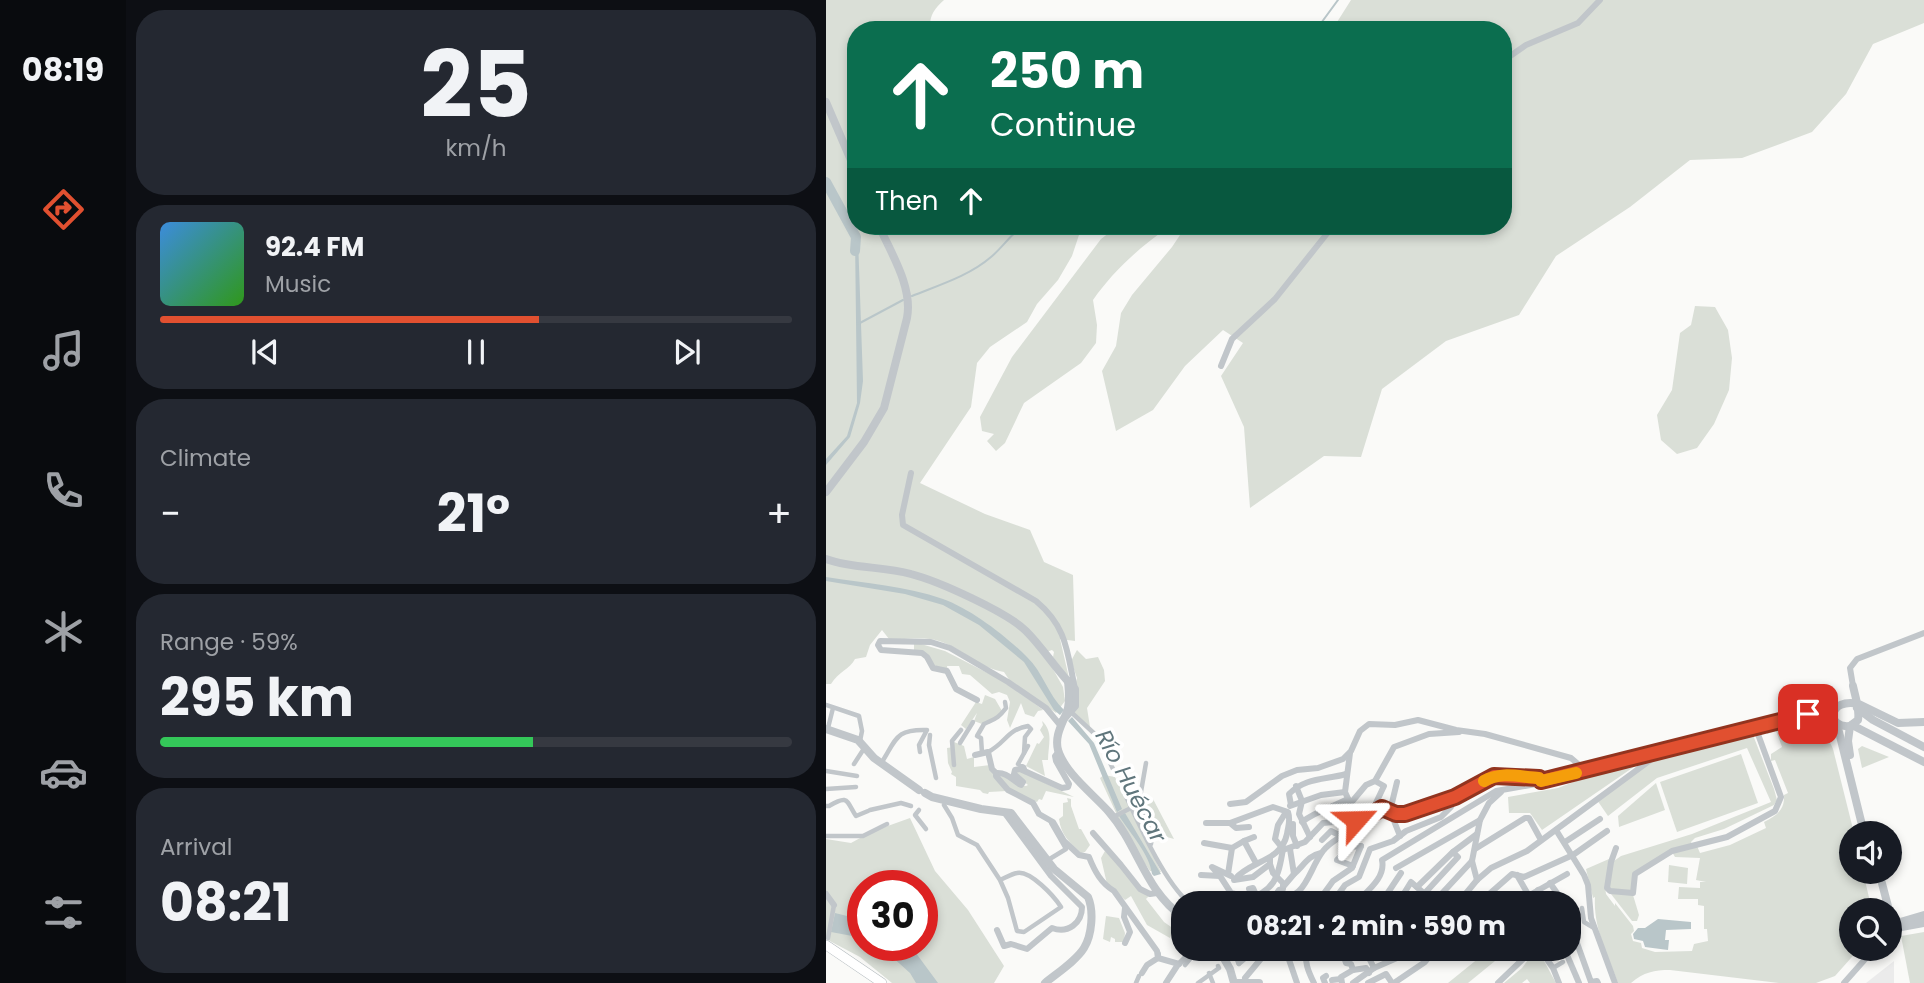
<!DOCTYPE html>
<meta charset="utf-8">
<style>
body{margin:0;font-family:Poppins,sans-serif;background:#242831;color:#f1f3f6;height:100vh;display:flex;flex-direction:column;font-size:26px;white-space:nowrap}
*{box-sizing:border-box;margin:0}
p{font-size:23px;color:#9ea1a6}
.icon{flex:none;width:38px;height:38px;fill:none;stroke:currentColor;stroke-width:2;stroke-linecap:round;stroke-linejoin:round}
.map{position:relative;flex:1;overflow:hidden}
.details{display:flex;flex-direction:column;gap:10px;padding:10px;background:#0d0f14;width:700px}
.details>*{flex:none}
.hud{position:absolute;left:21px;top:21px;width:665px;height:214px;border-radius:28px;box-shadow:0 4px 10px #0003;background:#0b6e4f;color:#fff;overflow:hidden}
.buttons{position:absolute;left:1013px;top:821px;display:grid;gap:14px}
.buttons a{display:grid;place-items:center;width:63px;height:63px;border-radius:50%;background:#171b24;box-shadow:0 4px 10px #0003;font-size:35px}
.speed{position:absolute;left:21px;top:870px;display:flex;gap:14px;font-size:35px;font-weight:700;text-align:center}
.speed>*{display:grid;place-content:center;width:91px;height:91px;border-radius:50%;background:#171b24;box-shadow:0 4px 10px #0003;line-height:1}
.speed .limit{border:10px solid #d22;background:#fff;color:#111}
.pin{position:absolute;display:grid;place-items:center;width:60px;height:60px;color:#fff;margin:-30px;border-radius:14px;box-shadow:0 4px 10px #0006}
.me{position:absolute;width:77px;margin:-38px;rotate:65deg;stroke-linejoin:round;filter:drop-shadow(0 0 5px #0008)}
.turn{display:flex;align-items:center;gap:24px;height:147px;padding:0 28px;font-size:32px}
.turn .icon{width:91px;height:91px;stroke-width:2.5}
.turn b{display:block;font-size:49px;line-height:60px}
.then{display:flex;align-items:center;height:66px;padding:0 28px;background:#0003;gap:14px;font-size:26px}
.big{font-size:52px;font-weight:700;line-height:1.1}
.details .card{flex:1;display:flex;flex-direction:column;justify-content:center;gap:10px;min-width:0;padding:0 24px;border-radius:28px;background:#242831}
.details .dial{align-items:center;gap:0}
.dial b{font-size:91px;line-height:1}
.song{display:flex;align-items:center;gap:21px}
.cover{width:84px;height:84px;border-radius:10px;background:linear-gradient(135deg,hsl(210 70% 55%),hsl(110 70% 35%))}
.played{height:7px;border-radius:4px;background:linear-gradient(90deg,#e15030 60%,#363941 60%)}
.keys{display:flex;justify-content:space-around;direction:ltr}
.heat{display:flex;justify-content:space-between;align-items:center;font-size:38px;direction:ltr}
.charge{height:10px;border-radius:5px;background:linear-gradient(90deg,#34c759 59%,#363941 0)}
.trip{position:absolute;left:345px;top:891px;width:410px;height:70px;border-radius:28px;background:#171b24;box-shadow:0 4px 10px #0003;font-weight:700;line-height:70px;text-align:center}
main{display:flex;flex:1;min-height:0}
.tabs{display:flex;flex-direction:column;width:126px;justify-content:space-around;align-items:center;background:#090b0e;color:#9ea1a6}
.tabs .icon{width:49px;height:49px}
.tabs .selected{color:#e15030}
.tabs b{font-size:32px;color:#f1f3f6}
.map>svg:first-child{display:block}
.built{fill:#ebebeb}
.green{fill:#dadfd7;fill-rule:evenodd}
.water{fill:#b9c6c9}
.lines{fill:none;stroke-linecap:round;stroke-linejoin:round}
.stream{stroke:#b9c6c9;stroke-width:2}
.river{stroke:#b9c6c9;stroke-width:10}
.secondary-casing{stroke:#b3babe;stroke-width:10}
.pedestrian{stroke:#c1c6ca;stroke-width:4.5}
.minor{stroke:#c1c6ca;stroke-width:6}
.tertiary{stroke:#c1c6ca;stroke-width:8}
.secondary{stroke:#fff;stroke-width:9}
.route-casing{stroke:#92341f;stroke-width:18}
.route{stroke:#e15030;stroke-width:12}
.slow{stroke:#f59e0b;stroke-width:12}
.labels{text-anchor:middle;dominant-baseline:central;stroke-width:7;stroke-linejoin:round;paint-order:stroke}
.water-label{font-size:23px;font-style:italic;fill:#60767c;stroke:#fff}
</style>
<main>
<nav class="tabs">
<b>08:19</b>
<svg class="icon selected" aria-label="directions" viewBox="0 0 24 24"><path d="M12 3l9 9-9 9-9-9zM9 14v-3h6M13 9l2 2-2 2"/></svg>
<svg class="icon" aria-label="music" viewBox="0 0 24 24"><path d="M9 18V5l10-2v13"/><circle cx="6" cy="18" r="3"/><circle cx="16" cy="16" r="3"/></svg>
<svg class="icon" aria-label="phone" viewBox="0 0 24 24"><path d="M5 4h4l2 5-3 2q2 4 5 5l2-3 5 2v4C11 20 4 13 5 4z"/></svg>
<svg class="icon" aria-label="climate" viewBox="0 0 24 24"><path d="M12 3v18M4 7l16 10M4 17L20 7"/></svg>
<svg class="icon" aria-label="car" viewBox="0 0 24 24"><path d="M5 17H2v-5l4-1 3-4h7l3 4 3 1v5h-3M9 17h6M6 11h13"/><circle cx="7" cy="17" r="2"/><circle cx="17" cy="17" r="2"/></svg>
<svg class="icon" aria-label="filters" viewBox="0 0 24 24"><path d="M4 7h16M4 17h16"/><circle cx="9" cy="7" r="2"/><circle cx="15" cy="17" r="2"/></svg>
</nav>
<section class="details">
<div class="card dial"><b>25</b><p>km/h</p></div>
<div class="card">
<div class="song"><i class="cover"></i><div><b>92.4 FM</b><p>Music</p></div></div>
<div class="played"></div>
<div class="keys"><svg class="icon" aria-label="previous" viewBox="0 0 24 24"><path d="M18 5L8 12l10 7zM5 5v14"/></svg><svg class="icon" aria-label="pause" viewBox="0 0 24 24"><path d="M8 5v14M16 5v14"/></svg><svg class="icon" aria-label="next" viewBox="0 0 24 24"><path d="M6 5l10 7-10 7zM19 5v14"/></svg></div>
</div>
<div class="card"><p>Climate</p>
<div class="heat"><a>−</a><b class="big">21°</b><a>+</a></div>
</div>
<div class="card"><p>Range · 59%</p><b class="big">295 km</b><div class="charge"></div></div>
<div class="card"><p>Arrival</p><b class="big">08:21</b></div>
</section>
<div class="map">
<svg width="1098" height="983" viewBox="0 0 1098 983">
<rect width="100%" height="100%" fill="#fafaf8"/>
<path class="built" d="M1068,961V983H1040Z"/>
<g class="green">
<path d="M0,0H118C108,9 103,16 104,30H30V226H256L246,256L232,280L211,304L201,322L164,347L151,363L145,407L94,483L159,514L204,530L218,562L247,575L249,641L234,639L243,678L227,657L228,652L226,650L218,653L237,687L239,701L230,713L184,681L178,672C153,668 136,648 113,641C98,636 80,640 63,639L56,630L44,645L40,657L29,659C24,669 12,672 5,684H0Z"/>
<path d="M525,0H1098V23L1047,44L1020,94L986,132L916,158L864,160L804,207L730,256L693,315L620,341L556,389L535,457L498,456L424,508L418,427L395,376L417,343L397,330L359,366L327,410L290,431L276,371L290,346L295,313L306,295L346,247L360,226H677V30H506Z"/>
<path d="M292,226H344C314,247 288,270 267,300L271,325L270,343L255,363L198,403L179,443L170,451L161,441L168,434L156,431L154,417L186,357L275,239Z"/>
<path d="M869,306L889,307L902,330L906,358L903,390L888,424L871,448L851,454L835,440L831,415L846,390L854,333L865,325Z"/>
<path d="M88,642L119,651L183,684L217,710L212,711L208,717L199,714L195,703L184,728L181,720L184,702L181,695L173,692L166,694L144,675L136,674L133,666H121L122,672C108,669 102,657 88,651Z"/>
<path d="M251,650L260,659L272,657L278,670L279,681L261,708L264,727L243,708L251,678L245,661Z"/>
<path d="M159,695L169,699L176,711L168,719L156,724L148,721L151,713L140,729L135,725L150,702L156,704Z"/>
<path d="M216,721C228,732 222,745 222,760H216L219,776L200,766L211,743L213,744L218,737L214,730L217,725Z"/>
<path d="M962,724C980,725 1001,731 1007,749L1028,833H1026V872H1037L1046,910H1026V948L1033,949L1009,976L990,983H953L844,970C828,970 818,972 805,983H792C782,955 767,928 769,897L767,898L760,869L783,859L788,861L795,856L866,834L945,802L921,748L831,778L782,816L771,800L839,749L858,752L927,735L948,789L951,800L948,805L898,829L869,838L865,842L866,845L871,846L874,853L904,845L940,828L938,822C950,816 959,810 958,795L962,793L949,760L945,761V754L956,747L950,731L941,734L940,730ZM846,852L849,857L874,858L870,880L880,882H874V888L853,887L852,899H872V905L878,906V929H881L882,941L868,944L866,951L829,952L816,948L815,943L807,941L805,934L808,931L807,926L789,903V906L780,894L779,886L784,891L807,893L809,874Z"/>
<path d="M128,742L138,746L141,759L148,757V767L164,765L192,785L200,786L202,785L190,775L191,772H196L248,797L220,791L216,800L213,799L211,802L181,791L163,792L162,794L157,793L154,790L130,786V777L125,774L126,772L122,763L121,748L128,747Z"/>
<path d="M1036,746L1063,757L1036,768L1032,749Z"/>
<path d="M915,754L932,803L851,832L834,782Z"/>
<path d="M815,762L716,830L704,813H683L682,797L732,788L776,771Z"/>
<path d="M278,775L289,777L335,872L324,871L287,817L291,815L274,778Z"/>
<path d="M830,783L839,810L793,827L792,816Z"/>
<path d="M241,798L245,799V806L253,829H255L264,845L259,852L255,853C244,843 235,835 233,819L237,816V803L242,802Z"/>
<path d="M322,799H327L348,839L341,837L338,839L334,829L316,802Z"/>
<path d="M84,818L109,871L142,910L178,966L168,983H66L34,957L0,939V839L25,843L45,832ZM37,886H96V945H37Z"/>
<path d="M279,851L324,895L320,899L338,922L348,929L344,938L321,925L305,896L299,900L281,884L275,858Z"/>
<path d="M843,865L862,868L861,884L842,882Z"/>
<path d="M786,893L807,895L813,915L811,921H806L785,894Z"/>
<path d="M280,916L293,918L299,933L298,942H289V939L285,937L284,942L277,939Z"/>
<path d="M1098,932V983H1084L1075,936Z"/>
<path d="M711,948L730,983H704L701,979L696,983H678L696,968Z"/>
<path d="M664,949H678L680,952L642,983H622Z"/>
</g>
<g class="water">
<path d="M29,237L32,238L37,381L34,403L24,437L0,465V459L21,436L31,403Z"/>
<path d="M0,577C39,583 80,586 117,599C145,609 180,636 201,657C217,672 222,695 238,710L234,715L228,710L198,662L153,625L117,605L79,594L0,581Z"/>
<path d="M246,717L268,743L296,809L291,812L263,744L242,721Z"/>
<path d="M299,813L335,874L328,876L326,874C324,855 304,833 293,816Z"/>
<path d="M9,913L37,920V938L5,932Z"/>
<path d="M832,919L865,922V929L840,930L839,940H843L842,950L819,947L817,941L808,939L807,934L812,928H819Z"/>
<path d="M53,945H84L112,983H90L84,973Z"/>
</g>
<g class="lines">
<g class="stream">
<path d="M490,30L512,0"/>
<path d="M86,296C113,285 143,276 165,257C177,247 184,235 197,226"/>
<path d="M32,324L77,300"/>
</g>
<path class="river" d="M0,182L30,237L29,251"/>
<g class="secondary-casing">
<path id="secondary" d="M0,945L56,983"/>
</g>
<g class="pedestrian">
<path d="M0,705L33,716L36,731L34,741"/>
<path d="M245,712L272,737L287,769"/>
<path d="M2,728L7,708"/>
<path d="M104,735L103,745L110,778"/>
<path d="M134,743L147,722"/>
<path d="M162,752C181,742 180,730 202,726L205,729L199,737L198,753"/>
<path d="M156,753L155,738L151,736L158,724C168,719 172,719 180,708L179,702"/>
<path d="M56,762C71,738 70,729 101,730L93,745L94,752"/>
<path d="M320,763L313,803L326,836L325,844"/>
<path d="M28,764L39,747"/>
<path d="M128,765L126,741L135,730"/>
<path d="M199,770L198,767L192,764L202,746"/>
<path d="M0,771L31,776"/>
<path d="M0,789L30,787"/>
<path d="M298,792C313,824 337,880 363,903"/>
<path d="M118,805L126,818L132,835L151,845L174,880L182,898L191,931L198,932L235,907C228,896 204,870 191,873C185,874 179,878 174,880"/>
<path d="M0,806H3C23,794 20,801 30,816L42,811"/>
<path d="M44,810L75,803L85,806"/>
<path d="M93,810L89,815L100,829"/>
<path d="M287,817L305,808"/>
<path d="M0,836H37L61,824"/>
<path d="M222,860L240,849L225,823"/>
<path d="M756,908L758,922L768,928"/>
<path d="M2,938L8,905"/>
<path d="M405,948L413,964"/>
<path d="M359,965L368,954L365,952"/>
<path d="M727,968L737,962"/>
<path d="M383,973L387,983"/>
<path d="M310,983L313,976"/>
<path d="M372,983L393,968L392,966"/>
</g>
<g class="minor">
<path d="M677,61L700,45L752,23L774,0"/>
<path d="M395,366L406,339L449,299L507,226"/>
<path d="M85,473L76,515L77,525L210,601C241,627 241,651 249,689"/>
<path d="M1027,686L1024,668L1031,659L1098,633"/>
<path d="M151,700L130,689L121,671L107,668L101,657L96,653L55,650L52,645L54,641L105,642L124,648L182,682L220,708L234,725"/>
<path d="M233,751L229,756L230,761L243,784L242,787L236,788L194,769L189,770L188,774L197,782L195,785C186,780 181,772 170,773V776L182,790L207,803L213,814L227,822L238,841L253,855L263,857C269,872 275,883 288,891L331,951L332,958L321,965L316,973"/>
<path d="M149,755L162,752L166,769L170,773"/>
<path d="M549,781L558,786L548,807L549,811"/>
<path d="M571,782L564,811L574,836"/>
<path d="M470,786L476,801L473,814L484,837"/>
<path d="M404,804L420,802L456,776L471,770L492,768L517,759L525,751L534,731L543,724L569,725L592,720L630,730L659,734L745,758L759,770"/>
<path d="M524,804L540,785L549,781L568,747L603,734L633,732"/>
<path d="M465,805L463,794C480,777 499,780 520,774"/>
<path d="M464,806L495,795L519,792"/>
<path d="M476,822C490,811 507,807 522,799"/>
<path d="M380,823H404"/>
<path d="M467,824V836L471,846"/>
<path d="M530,824L554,808L573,814L584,813L629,797L668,776L713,778L715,781"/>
<path d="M730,830L758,875L762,885L765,918L789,983"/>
<path d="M267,833L295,865L314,889L324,894L331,893"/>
<path d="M496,840L505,831L515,836"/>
<path d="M418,841L428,837"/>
<path d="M739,842L774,819"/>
<path d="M378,843L406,848"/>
<path d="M790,848L785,862L781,888L784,891L807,893L809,874L846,851L901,837L949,811L955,797L929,726"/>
<path d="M649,849L699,818H703L715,840"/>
<path d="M457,850L479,842L497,823L530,820"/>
<path d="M646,861L651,880"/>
<path d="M444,864L447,873L457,883V889L453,890L444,903"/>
<path d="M527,866L511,860L525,847L535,846"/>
<path d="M570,868L654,820"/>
<path d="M402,874L406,848L418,841L430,863"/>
<path d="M468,874C478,866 481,856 495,853"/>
<path d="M375,875L394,876L386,867L405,876"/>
<path d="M691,875L707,903"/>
<path d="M394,876L405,893L413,895L418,902C449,890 452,879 457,849L449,839L452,825L460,812"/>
<path d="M409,879C425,860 455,862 461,834C462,826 465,821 462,812L447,807L404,823L410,828L423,827"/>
<path d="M408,880L427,877L444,864V858"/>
<path d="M724,883L738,903"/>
<path d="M457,887L468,874L464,849"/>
<path d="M591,887L627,852L651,834"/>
<path d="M423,889L427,888L430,895"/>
<path d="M712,890L721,903"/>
<path d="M0,894L8,905"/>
<path d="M598,894L632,857L627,852"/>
<path d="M702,896L741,874"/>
<path d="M447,898C481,902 481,872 497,851C505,841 518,835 530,829L529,814L519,792L524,753"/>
<path d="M491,903L507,881L526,868L535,846"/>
<path d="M506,903L519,885L533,877L544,849L567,841L580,831L615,817L625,807L629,797"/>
<path d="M530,903C541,891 560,878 556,860L670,791L710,784L715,781L959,718L999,711L1010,707"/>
<path d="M555,903L575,873"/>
<path d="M572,903L585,882L608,902"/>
<path d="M607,903L646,861L654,820L663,803L675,792"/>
<path d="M632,903L651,880L665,868L701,851L834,753"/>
<path d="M653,903L686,874L698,877L747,855L781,831"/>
<path d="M299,908L298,917L304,932L299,943"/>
<path d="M742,909L743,910"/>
<path d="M171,930L178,946L185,944L201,949L226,928C242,934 256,923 256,907L225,876L178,812"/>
<path d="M742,931L751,943L765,982L771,981L772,983"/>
<path d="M459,948L471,983"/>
<path d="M481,948C478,962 482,971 488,983"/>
<path d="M544,948L540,952L548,968"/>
<path d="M713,948L727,968L733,983"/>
<path d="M738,948L753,983"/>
<path d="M332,954V958L353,964"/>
<path d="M499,955L508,948"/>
<path d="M542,956L566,948"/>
<path d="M413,963L431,948"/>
<path d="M527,970L540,968L543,973"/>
<path d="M419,978L444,948"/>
<path d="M340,983L351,966L364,953"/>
<path d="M499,983L497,978L500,976"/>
<path d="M507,983L506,980L515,979"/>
<path d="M516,983L515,977L527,970L525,964L520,963L516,951L520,948"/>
<path d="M527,983L548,968L594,948"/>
<path d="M542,983L560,974L566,983"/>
<path d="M568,983L599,962L610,948"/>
<path d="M672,983L697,959L689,948"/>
<path d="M1018,983L1049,948"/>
</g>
<g class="tertiary">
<path d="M0,102L30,172"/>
<path d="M0,492L38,442L58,408L81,318C87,287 65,253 53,226"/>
<path d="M0,559C27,569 57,566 85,574C112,581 181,612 200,631C218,649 231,671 249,689V706L236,721"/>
<path d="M242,681C243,691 244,699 242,708C238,722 228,734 232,750C239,773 267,794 283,812C312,845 319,891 357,917"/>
<path d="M1027,686C1029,696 1034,709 1032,720L1024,726C1000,729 1001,697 1033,704L1072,723L1098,722"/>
<path d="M1031,708L1047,720L1098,747"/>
<path d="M1011,724L1038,833"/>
<path d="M1026,725L1098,762"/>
<path d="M0,729L32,740L48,758L93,790"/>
<path d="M1024,755L1022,741L1024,726"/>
<path d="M99,793L106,797L155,809L185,813L228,869L262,897C268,911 266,935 258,948C250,961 231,973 219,983"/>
<path d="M1053,872L1063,910"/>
<path d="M1064,925L1098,915"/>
<path d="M1064,933L1070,928L1098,923"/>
<path d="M392,948L404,969L408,983"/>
<path d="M410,983H433"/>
</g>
<use href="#secondary" class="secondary"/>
</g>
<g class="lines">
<g class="route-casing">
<path id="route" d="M530,820V824L556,808L570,814H579L629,797L668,776L713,778L715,781L982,714"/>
</g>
<use href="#route" class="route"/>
<path class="slow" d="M658,781C675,771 694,777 713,778L715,781L750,773"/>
</g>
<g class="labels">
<g class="water-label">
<text transform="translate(305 786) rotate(62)">Río Huécar</text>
</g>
</g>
</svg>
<div class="buttons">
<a><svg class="icon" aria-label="sound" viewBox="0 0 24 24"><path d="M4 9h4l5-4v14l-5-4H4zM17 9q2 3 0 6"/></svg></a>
<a><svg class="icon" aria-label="search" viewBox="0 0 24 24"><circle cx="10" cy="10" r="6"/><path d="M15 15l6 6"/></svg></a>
</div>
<div class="speed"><div class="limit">30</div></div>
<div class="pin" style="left:982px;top:714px;background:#d93025"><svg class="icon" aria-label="arrive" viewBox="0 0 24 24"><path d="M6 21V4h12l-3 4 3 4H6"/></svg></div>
<svg class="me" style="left:530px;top:820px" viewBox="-20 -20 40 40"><path d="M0-17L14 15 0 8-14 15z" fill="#e15030" stroke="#fff" stroke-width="4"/></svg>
<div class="trip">08:21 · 2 min · 590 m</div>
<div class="hud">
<div class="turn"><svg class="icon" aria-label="ahead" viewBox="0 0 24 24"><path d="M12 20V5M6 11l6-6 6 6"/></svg><div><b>250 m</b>Continue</div></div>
<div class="then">Then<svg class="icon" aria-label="ahead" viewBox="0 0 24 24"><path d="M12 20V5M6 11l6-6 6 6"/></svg></div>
</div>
</div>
</main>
